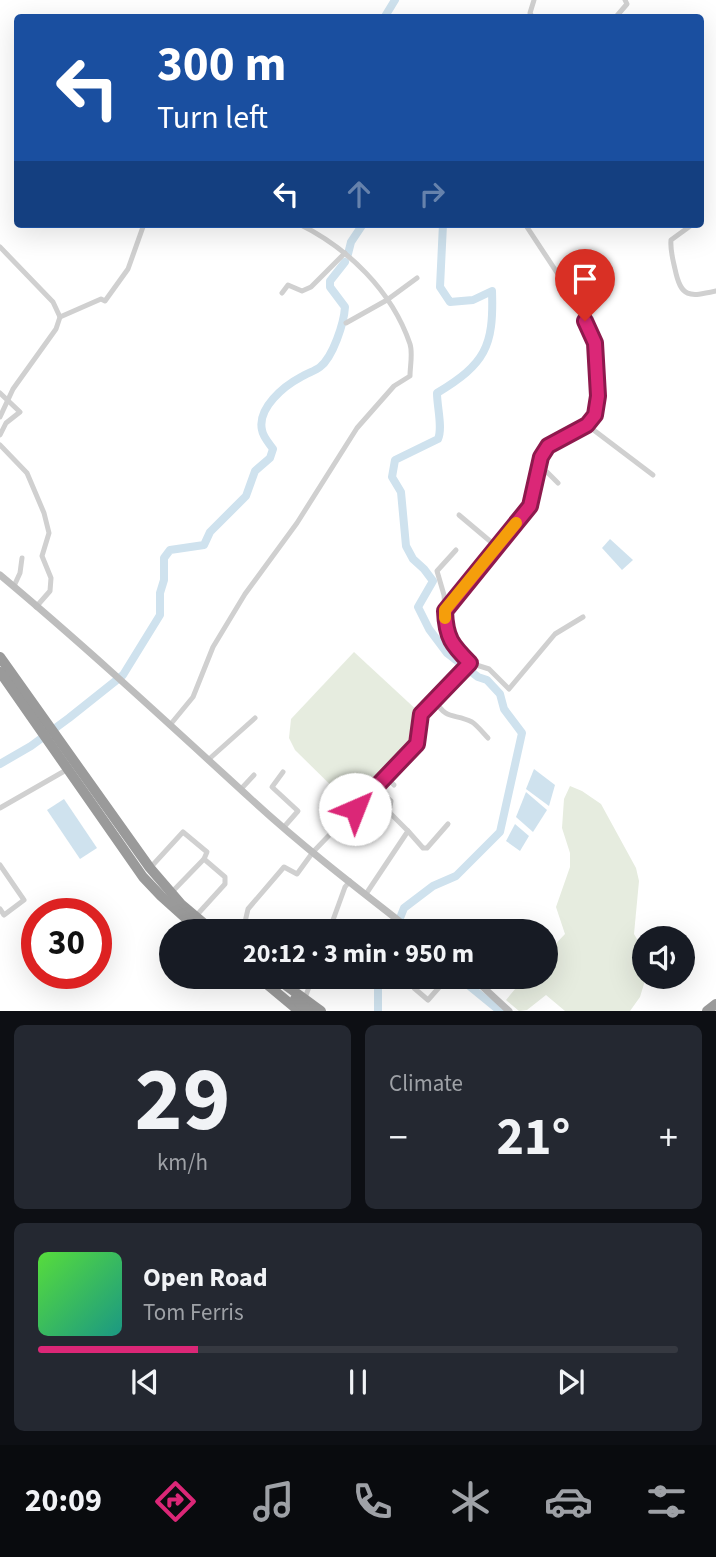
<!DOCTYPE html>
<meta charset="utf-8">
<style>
body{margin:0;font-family:"Source Sans 3",sans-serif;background:#242831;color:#f1f3f6;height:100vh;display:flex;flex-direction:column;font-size:26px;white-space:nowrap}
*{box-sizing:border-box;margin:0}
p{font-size:23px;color:#9ea1a6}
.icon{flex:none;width:38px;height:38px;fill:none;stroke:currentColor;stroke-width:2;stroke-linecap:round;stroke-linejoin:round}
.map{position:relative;height:1011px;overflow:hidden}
.details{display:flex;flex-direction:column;gap:14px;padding:14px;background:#0d0f14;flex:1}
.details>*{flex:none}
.hud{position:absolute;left:14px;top:14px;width:690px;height:214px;border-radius:7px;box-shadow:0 7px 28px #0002;background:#1a4fa0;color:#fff;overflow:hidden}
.fabs{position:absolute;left:632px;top:926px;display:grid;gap:14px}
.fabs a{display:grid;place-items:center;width:63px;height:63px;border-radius:50%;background:#171b24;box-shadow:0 7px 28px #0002;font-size:35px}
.speed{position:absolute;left:21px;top:898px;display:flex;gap:14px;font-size:35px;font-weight:700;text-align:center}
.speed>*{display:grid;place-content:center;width:91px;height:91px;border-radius:50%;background:#171b24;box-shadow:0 7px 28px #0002;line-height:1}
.speed .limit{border:10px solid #d22;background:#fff;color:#111}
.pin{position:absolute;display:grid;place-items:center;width:60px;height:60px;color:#fff;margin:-72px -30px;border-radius:50% 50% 50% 0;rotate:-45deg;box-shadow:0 0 7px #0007}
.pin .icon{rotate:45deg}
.me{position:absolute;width:77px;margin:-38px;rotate:44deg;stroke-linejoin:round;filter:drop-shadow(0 0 5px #0008)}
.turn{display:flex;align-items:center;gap:24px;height:147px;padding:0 28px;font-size:32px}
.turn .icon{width:91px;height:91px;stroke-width:2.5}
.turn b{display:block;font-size:49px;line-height:60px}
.lanes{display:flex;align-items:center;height:66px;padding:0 28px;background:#0003;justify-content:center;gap:35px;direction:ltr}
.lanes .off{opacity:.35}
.big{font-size:52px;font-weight:700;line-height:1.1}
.details .tile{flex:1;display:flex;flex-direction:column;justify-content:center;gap:10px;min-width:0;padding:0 24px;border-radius:10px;background:#242831}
.details .dial{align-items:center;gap:0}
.dial b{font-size:91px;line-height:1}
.song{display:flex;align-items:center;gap:21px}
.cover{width:84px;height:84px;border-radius:10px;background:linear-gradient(135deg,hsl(110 70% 55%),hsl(170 70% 35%))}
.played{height:7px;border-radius:4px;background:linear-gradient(90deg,#db2777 25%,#363941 25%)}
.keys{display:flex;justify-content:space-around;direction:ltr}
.heat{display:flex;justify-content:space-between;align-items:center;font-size:38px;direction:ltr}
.details .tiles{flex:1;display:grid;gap:14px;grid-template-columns:1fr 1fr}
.tile:last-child{grid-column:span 2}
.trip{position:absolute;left:159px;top:919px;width:399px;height:70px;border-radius:35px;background:#171b24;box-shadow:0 7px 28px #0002;font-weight:700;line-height:70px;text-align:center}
.menu{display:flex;height:112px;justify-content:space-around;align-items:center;background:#090b0e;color:#9ea1a6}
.menu .icon{width:49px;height:49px}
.menu .active{color:#db2777}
.menu b{font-size:32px;color:#f1f3f6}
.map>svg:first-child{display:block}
.green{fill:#e6ecdf}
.water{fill:#cfe2ee}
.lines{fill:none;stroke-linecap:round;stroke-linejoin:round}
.river{stroke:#cfe2ee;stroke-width:8}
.street{stroke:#d0d0d0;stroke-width:5}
.secondary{stroke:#bdbdbd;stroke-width:7}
.highway{stroke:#9a9a9a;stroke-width:10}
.route-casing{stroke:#8e194d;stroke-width:18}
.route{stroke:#db2777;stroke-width:12}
.slow{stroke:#f59e0b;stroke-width:12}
</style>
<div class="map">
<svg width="716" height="1011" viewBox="0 0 716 1011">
<rect width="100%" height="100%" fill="#fff"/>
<g class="green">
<path d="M354,652L421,714L417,744L355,809L295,750L289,738L291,719Z"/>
<path d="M570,786L582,791L601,804L636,868L639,881L634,934L644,951V976L646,977L640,997L630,1011H565L546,995L527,1010L519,1011L506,1000L525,977L546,976V954L565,934L556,907L570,867V853L562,828L564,799Z"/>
</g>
<g class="water">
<path d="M610,539L633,560L622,570L602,548Z"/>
<path d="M534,769L555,785L549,806L526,789Z"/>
<path d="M526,792L547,810L533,832L516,817Z"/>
<path d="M64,799L97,848L80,859L47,810Z"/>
<path d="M515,824L529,836L520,851L506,841Z"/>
</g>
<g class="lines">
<g class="river">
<path d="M384,18L395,0"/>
<path d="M348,254L351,242L363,224"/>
<path d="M0,764L31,746L69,718L123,675L160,615V593L164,580V558L170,550L204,545L210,532L246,496L255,471L270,458L273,449C269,443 263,437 262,430C257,408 284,386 301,377C307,373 315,371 320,367C333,357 344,323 345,307L330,287V281L345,262"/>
<path d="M400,918L404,908L433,886L456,876L500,832L522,733L504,709L500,694L487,680L478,677L447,653L429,629L418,607L433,581L424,569L413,559L406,546L401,492L392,477L395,460L438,439C443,428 437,407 437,393C485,364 494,347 492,291L473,300L450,302L440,287L443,224"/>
<path d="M395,931L398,923"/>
<path d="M378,976V1011"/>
<path d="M457,976L500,1011"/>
</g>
<g class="street">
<path d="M533,18L530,13L534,0"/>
<path d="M615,18L627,4L625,0"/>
<path d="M525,224L575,300L595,343L599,396L595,416L587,425L548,446L541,457L539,476"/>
<path d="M693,224L671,240C670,250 673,260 675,269C681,298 689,297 716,291"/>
<path d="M0,247L53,302L60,317L56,329L13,389L0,417"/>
<path d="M282,293L288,285L302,291L311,287L345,253"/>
<path d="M60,317L101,299L105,301L128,269L144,224"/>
<path d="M346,323L387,300L417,278"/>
<path d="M0,393L20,412L6,423L0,435"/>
<path d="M587,425L653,475"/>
<path d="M0,445L27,473L44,513L49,533L42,556L51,578L50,591L36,607"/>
<path d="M459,515L497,547"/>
<path d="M14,586L20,573L22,558"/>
<path d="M445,610L444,595L437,571L456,550"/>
<path d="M470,663C452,645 446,638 445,611L530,506L539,476L547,472L558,483"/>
<path d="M435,700C446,721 455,713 472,722C478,726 483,733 488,738"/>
<path d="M170,725L193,697L213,647L245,594L297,523L357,428L394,386L410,376C410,366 413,353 410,344C392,291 348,248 299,224"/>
<path d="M208,760L255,718"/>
<path d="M283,772L272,787L298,811L284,827"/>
<path d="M386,777L394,785"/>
<path d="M241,789L254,775"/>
<path d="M0,808L68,769"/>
<path d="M408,831L423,848H427L448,824"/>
<path d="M0,865L24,900L4,915L0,909"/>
<path d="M150,868L183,832L207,852L204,859"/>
<path d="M172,892L204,859L225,877V884L195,917"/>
<path d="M366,894L408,831L389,812L391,801L375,788"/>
<path d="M239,931L245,922L248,909L284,867L297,874L313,852L417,744L421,714L470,663L489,669L509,689L555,634L583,617"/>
<path d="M329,931L345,887L350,881"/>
<path d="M423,976L414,988L428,1000L449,976"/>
<path d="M305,998L313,976"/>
</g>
<g class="secondary">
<path d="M0,575C86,647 168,723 251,799C302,846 358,889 412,931"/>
<path d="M471,976L509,1011"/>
</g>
<g class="highway">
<path d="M0,657L150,868L181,904L213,931"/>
<path d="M0,672L143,877L161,896L200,931"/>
<path d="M257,976L299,1011"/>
<path d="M273,976L321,1011"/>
<path d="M295,999L309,1011"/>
<path d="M707,1011L716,1004"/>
</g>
</g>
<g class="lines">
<g class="route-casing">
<path id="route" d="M355,809L417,744L421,714L470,663C452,645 446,638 445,611L530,506L541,457L548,446L587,425L595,415L598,396L595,343L585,321"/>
</g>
<use href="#route" class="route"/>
<path class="slow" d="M445,618V610L516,523"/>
</g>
</svg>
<div class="fabs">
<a><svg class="icon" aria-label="sound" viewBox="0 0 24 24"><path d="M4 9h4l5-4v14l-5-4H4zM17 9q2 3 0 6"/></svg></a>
</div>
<div class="speed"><div class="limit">30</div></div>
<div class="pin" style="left:585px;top:321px;background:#d93025"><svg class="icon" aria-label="arrive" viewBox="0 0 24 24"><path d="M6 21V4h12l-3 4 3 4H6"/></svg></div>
<svg class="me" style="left:355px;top:809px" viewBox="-20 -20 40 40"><circle r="19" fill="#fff"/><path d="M0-13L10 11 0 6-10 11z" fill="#db2777"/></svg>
<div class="trip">20:12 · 3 min · 950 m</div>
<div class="hud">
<div class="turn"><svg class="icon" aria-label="left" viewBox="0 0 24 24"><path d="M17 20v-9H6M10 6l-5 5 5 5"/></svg><div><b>300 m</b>Turn left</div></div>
<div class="lanes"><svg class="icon" aria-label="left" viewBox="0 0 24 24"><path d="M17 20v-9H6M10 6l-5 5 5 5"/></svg><svg class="icon off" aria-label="ahead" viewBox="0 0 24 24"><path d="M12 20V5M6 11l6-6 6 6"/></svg><svg class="icon off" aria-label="right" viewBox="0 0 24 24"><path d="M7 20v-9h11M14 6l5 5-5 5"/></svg></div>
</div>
</div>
<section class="details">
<div class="tiles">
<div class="tile dial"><b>29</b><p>km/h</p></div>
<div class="tile"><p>Climate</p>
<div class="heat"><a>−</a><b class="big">21°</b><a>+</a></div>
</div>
<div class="tile">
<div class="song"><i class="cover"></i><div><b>Open Road</b><p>Tom Ferris</p></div></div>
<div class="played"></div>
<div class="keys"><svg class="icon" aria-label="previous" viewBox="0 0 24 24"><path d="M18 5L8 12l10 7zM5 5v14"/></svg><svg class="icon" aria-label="pause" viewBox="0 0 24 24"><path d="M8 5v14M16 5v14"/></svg><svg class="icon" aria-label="next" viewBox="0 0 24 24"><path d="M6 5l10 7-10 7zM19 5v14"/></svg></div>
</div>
</div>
</section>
<nav class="menu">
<b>20:09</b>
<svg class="icon active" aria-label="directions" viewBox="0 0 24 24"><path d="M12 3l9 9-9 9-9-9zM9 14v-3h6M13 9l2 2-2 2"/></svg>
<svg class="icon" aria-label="music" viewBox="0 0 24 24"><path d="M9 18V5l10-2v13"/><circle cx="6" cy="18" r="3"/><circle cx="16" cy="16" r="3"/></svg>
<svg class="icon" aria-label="phone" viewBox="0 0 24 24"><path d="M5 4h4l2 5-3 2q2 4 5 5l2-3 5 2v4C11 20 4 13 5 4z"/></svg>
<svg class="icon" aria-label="climate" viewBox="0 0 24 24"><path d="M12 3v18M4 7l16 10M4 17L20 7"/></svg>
<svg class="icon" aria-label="car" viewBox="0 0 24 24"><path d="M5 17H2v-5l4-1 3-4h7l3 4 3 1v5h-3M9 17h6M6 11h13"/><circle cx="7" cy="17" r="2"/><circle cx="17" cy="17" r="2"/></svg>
<svg class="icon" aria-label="filters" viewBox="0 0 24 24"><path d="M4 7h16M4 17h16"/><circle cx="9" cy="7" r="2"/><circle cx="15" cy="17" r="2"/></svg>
</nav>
